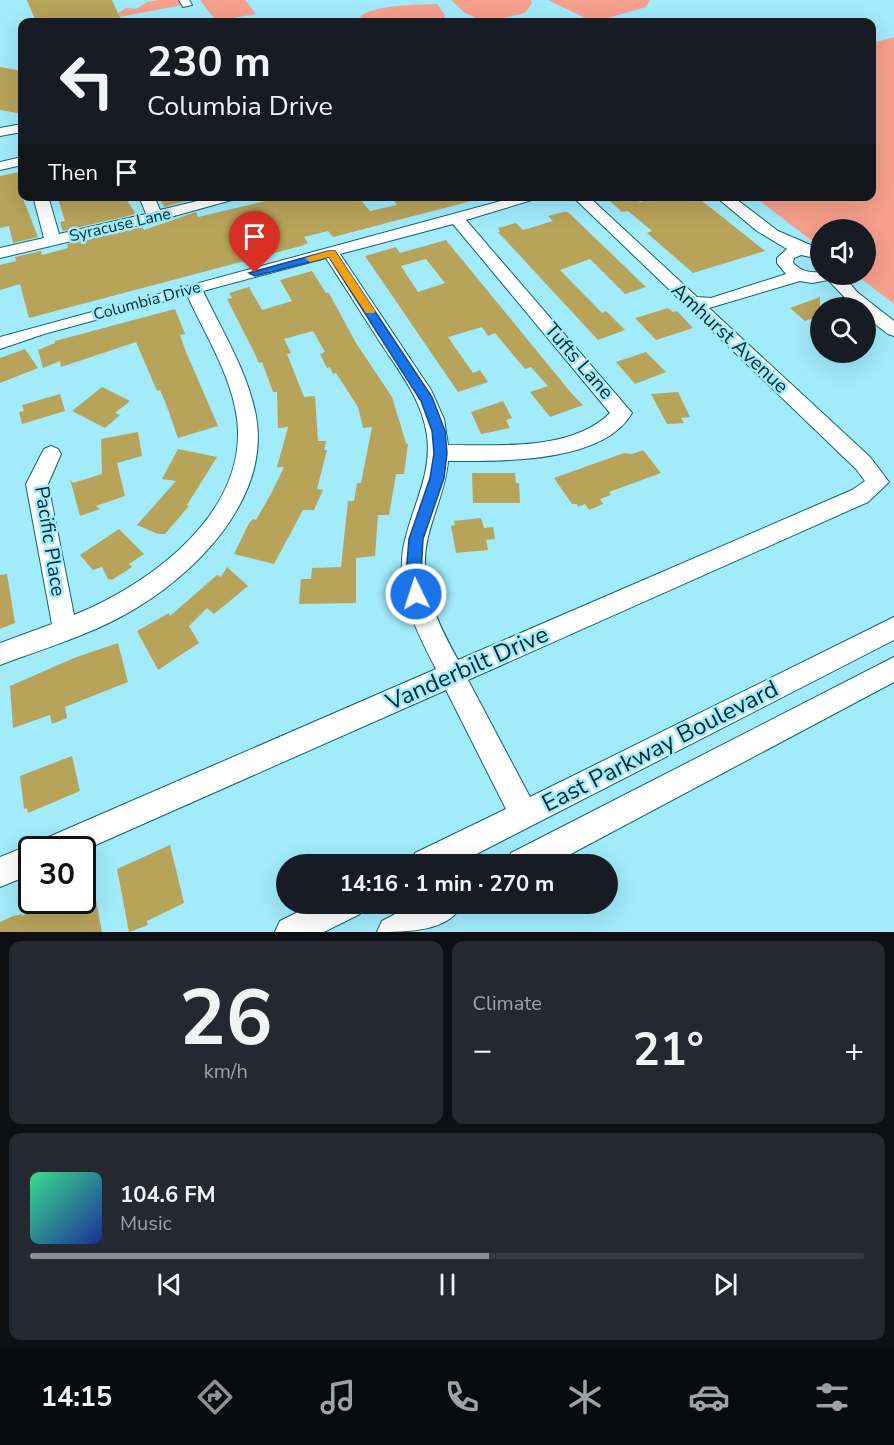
<!DOCTYPE html>
<meta charset="utf-8">
<style>
body{margin:0;font-family:"Nunito Sans",sans-serif;background:#242831;color:#f1f3f6;height:100vh;display:flex;flex-direction:column;font-size:22px;white-space:nowrap}
*{box-sizing:border-box;margin:0}
p{font-size:20px;color:#9ea1a6}
.icon{flex:none;width:33px;height:33px;fill:none;stroke:currentColor;stroke-width:2;stroke-linecap:round;stroke-linejoin:round}
.map{position:relative;height:932px;overflow:hidden}
.side{display:flex;flex-direction:column;gap:9px;padding:9px;background:#0d0f14;flex:1}
.side>*{flex:none}
.top-card{position:absolute;left:18px;top:18px;width:858px;height:183px;border-radius:12px;box-shadow:0 6px 24px #0002;background:#171b24;color:#f1f3f6;overflow:hidden}
.buttons{position:absolute;left:810px;top:219px;display:grid;gap:12px}
.buttons a{display:grid;place-items:center;width:66px;height:66px;border-radius:50%;background:#171b24;box-shadow:0 6px 24px #0002;font-size:30px}
.speed{position:absolute;left:18px;top:836px;display:flex;gap:12px;font-size:30px;font-weight:700;text-align:center}
.speed>*{display:grid;place-content:center;width:78px;height:78px;border-radius:50%;background:#171b24;box-shadow:0 6px 24px #0002;line-height:1}
.speed .limit{border:3px solid #111;border-radius:9px;background:#fff;color:#111}
.pin{position:absolute;display:grid;place-items:center;width:51px;height:51px;color:#fff;margin:-62px -26px;border-radius:50% 50% 50% 0;rotate:-45deg;box-shadow:0 0 6px #0007}
.pin .icon{rotate:45deg}
.me{position:absolute;width:66px;margin:-33px;rotate:356deg;stroke-linejoin:round;filter:drop-shadow(0 0 4px #0008)}
.turn{display:flex;align-items:center;gap:21px;height:126px;padding:0 30px;font-size:27px}
.turn .icon{width:78px;height:78px;stroke-width:2.5}
.turn b{display:block;font-size:42px;line-height:51px}
.then{display:flex;align-items:center;height:57px;padding:0 30px;background:#0003;gap:12px;font-size:22px}
.big{font-size:45px;font-weight:700;line-height:1.1}
.side .tile{flex:1;display:flex;flex-direction:column;justify-content:center;gap:9px;min-width:0;padding:0 21px;border-radius:12px;background:#242831}
.side .dial{align-items:center;gap:0}
.dial b{font-size:78px;line-height:1}
.song{display:flex;align-items:center;gap:18px}
.cover{width:72px;height:72px;border-radius:9px;background:linear-gradient(135deg,hsl(150 70% 55%),hsl(230 70% 35%))}
.played{height:6px;border-radius:3px;background:linear-gradient(90deg,#8c9099 55%,#363941 55%)}
.keys{display:flex;justify-content:space-around;direction:ltr}
.heat{display:flex;justify-content:space-between;align-items:center;font-size:33px;direction:ltr}
.side .tiles{flex:1;display:grid;gap:9px;grid-template-columns:1fr 1fr}
.tile:last-child{grid-column:span 2}
.trip{position:absolute;left:276px;top:854px;width:342px;height:60px;border-radius:30px;background:#171b24;box-shadow:0 6px 24px #0002;font-weight:700;line-height:60px;text-align:center}
.tab-bar{display:flex;height:96px;justify-content:space-around;align-items:center;background:#090b0e;color:#9ea1a6}
.tab-bar .icon{width:42px;height:42px}
.tab-bar .selected{color:#8c9099}
.tab-bar b{font-size:27px;color:#f1f3f6}
.map>svg:first-child{display:block}
.green{fill:#f6a08d}
.building{fill:#b8a35b;fill-rule:evenodd}
.lines{fill:none;stroke-linecap:round;stroke-linejoin:round}
.minor-casing{stroke:#106372;stroke-width:2}
.minor{fill:#fff;fill-rule:evenodd}
.route{fill:#1a73e8;stroke:#114b97;stroke-width:1.5}
.slow{fill:#f59e0b}
.labels{text-anchor:middle;dominant-baseline:central;stroke-width:5;stroke-linejoin:round;paint-order:stroke}
.far-street-label{font-size:16px;fill:#002b33;stroke:#a1ebfb}
.street-label{font-size:20px;fill:#002b33;stroke:#a1ebfb}
.near-street-label{font-size:24px;fill:#002b33;stroke:#a1ebfb}
</style>
<div class="map">
<svg width="894" height="932" viewBox="0 0 894 932">
<rect width="100%" height="100%" fill="#a1ebfb"/>
<g class="green">
<path d="M160,0H179L182,5L109,19L126,8L136,9L147,2Z"/>
<path d="M200,0H245L256,14L216,21Z"/>
<path d="M451,0H531L532,3L525,13L486,22L465,13Z"/>
<path d="M548,0H650L646,7L594,22Z"/>
<path d="M437,4L445,15L443,22H366L360,17C374,4 418,5 437,4Z"/>
<path d="M894,37V304L856,275L866,274V230H820V247L755,197L872,196V43Z"/>
</g>
<g class="building">
<path d="M27,0H112L122,22H36Z"/>
<path d="M0,67L22,71V114L0,110Z"/>
<path d="M19,172L22,196L38,237L13,243L9,226L0,228V176Z"/>
<path d="M57,196H124L136,214L63,231L60,222L65,221Z"/>
<path d="M170,196H188L190,200L164,207L160,199Z"/>
<path d="M287,196H357L370,211L397,205L394,201L399,199L397,196H474L475,200L333,237L328,231L304,237L308,243L301,246L29,318L20,284L0,290V265L16,261L15,257L41,251L42,255L68,248L67,244L142,227L144,230L196,212L198,217Z"/>
<path d="M604,196H634L640,202L659,196H696L765,251L693,273L647,233L652,231L628,211L622,212Z"/>
<path d="M563,212H568L646,287L625,294L590,259L560,270L602,313L606,311L625,330L598,340L498,232H500L498,228L516,223L523,230L553,221L548,216Z"/>
<path d="M446,240L572,394L583,405L550,417L530,392L548,386L531,367L525,369L495,333L488,336L482,327L448,337L473,373L480,370L488,382L458,392L365,256L396,247L400,253ZM426,259L445,283L418,292L401,266Z"/>
<path d="M312,271L326,293H329L356,343L392,397L406,443L408,444L404,474H396L389,515H378L375,556L356,558V603L299,604L301,579H311L312,568L341,567L348,501H354L357,483H361L372,427L363,428L358,407L336,373L333,374L330,367L327,368L320,354L325,352L313,331L284,339L291,353L287,354L304,397L315,396L318,441H326L324,450H327L317,489L323,490L314,510H303L274,564L234,554L249,523L253,519L256,520L272,492L284,467H277L288,427L278,428L277,392H273L262,362L259,363L253,350L227,299L232,298L229,293L249,287L262,310L292,301L280,280Z"/>
<path d="M820,297V327L810,319L805,321L790,308Z"/>
<path d="M668,308L673,312L677,311L693,328L656,340L635,318Z"/>
<path d="M175,309L185,334L180,335L186,352L218,426L178,438L166,404L160,390L157,391L136,342L61,367L60,361L43,368L38,350L55,343V341Z"/>
<path d="M25,349L38,368L0,383V358Z"/>
<path d="M646,352L666,372L635,384L616,362Z"/>
<path d="M102,387L130,401L115,413L120,415L105,428L72,411Z"/>
<path d="M678,392L690,417L681,418L684,423L667,424L651,394Z"/>
<path d="M60,394L65,411L22,424L19,412L24,411L22,405Z"/>
<path d="M503,401L512,418L506,420L510,428L481,434L471,412Z"/>
<path d="M138,432L142,456L117,463L125,496L96,506L100,509L80,516L70,479L73,483L102,474L101,439Z"/>
<path d="M178,449L217,457L187,505L189,506L165,534H158L137,525L176,481L162,479Z"/>
<path d="M643,450L661,473L609,492L611,495L600,499L603,504L589,510L585,504L578,507L577,504H572L554,478L624,453L632,454Z"/>
<path d="M472,473H515L516,483H519L520,503H473Z"/>
<path d="M481,518L484,528L493,527L495,539L486,540L488,550L456,553L451,526L455,525L454,521Z"/>
<path d="M119,529L144,554L129,564L132,567L112,580L108,579L102,567L93,570L80,555Z"/>
<path d="M227,567L248,586L214,614L207,608L189,626L199,643L158,670L137,631L169,613L170,616L217,575L221,577Z"/>
<path d="M7,574L15,623L0,629V575Z"/>
<path d="M118,643L128,682L65,707L67,718L52,724L50,715L13,728L10,686L74,658Z"/>
<path d="M72,756L80,791L28,813L27,808L24,809L20,776Z"/>
<path d="M170,845L184,903L147,921L148,925L129,932L117,869Z"/>
<path d="M88,864L92,882L95,880V895L102,932H0V922L13,916L22,914V916L56,900H82V865Z"/>
</g>
<g class="lines">
<g class="minor-casing">
<g id="minor">
<path d="M179,0H189L192,5L183,7Z"/>
<path d="M22,124V132L0,136V128Z"/>
<path d="M22,157V165L0,170V162Z"/>
<path d="M33,196H48L59,234L146,214L139,196H154L160,210L218,196H246L160,220L0,258V248L44,238Z"/>
<path d="M519,196H545L466,220L632,413C603,464 499,461 448,461C446,488 434,511 428,537C417,582 437,622 458,660L852,490L865,481L856,469L572,196H588L697,297L711,298L786,274L777,263V258L787,249L757,231L715,196H732L778,231L820,249V259L801,255L794,258L793,263C801,271 809,273 820,272V274H842L857,292L894,321V336L888,334L866,317V308L854,307L828,280L812,283L800,281L709,308L870,457L889,482L868,502L468,680L530,797L894,617V640L457,864H411L415,853L506,809L446,690L82,851V849H32V874L0,887V857L32,844L40,847L44,839L436,669C415,628 392,584 406,536C415,501 432,472 427,435C422,400 399,371 380,342C362,314 344,286 326,258L203,291C222,331 248,372 256,416C271,500 193,577 126,614C87,636 42,649 0,665V643L52,624L26,484L44,449L51,446L58,449L61,454L48,484L74,615C151,584 249,512 237,418C231,375 205,334 187,295L44,334L0,349V337ZM453,224L610,413C572,451 499,445 448,445L444,419L431,390L340,254Z"/>
<path d="M894,657V682L552,864H507L511,853Z"/>
<path d="M316,903H364L360,914L324,932H275L280,921Z"/>
<path d="M416,903H463C450,932 407,932 377,932L382,921Z"/>
</g>
</g>
<use href="#minor" class="minor"/>
</g>
<path class="route" d="M328,251H335L432,397L445,431L447,453L444,478L423,539L421,574L424,594L416,600L408,594L406,574L409,539L430,478L434,453L432,431L421,401L329,257L255,276L249,273Z"/>
<path class="slow" d="M328,251H335L375,311L374,313H366L329,257L310,262L305,258Z"/>
<g class="labels">
<g class="far-street-label">
<text transform="translate(120 225) rotate(-13)">Syracuse Lane</text>
<text transform="translate(147 301) rotate(-15)">Columbia Drive</text>
</g>
<g class="street-label">
<text transform="translate(730 338) rotate(43)">Amhurst Avenue</text>
<text transform="translate(579 361) rotate(49)">Tufts Lane</text>
<text transform="translate(50 541) rotate(81)">Pacific Place</text>
</g>
<g class="near-street-label">
<text transform="translate(467 668) rotate(-24)">Vanderbilt Drive</text>
<text transform="translate(660 746) rotate(-27)">East Parkway Boulevard</text>
</g>
</g>
</svg>
<div class="buttons">
<a><svg class="icon" aria-label="sound" viewBox="0 0 24 24"><path d="M4 9h4l5-4v14l-5-4H4zM17 9q2 3 0 6"/></svg></a>
<a><svg class="icon" aria-label="search" viewBox="0 0 24 24"><circle cx="10" cy="10" r="6"/><path d="M15 15l6 6"/></svg></a>
</div>
<div class="speed"><div class="limit">30</div></div>
<div class="pin" style="left:255px;top:273px;background:#d93025"><svg class="icon" aria-label="arrive" viewBox="0 0 24 24"><path d="M6 21V4h12l-3 4 3 4H6"/></svg></div>
<svg class="me" style="left:416px;top:594px" viewBox="-20 -20 40 40"><circle r="17" fill="#1a73e8" stroke="#fff" stroke-width="3"/><path d="M0-11L8 9 0 5-8 9z" fill="#fff"/></svg>
<div class="trip">14:16 · 1 min · 270 m</div>
<div class="top-card">
<div class="turn"><svg class="icon" aria-label="left" viewBox="0 0 24 24"><path d="M17 20v-9H6M10 6l-5 5 5 5"/></svg><div><b>230 m</b>Columbia Drive</div></div>
<div class="then">Then<svg class="icon" aria-label="arrive" viewBox="0 0 24 24"><path d="M6 21V4h12l-3 4 3 4H6"/></svg></div>
</div>
</div>
<section class="side">
<div class="tiles">
<div class="tile dial"><b>26</b><p>km/h</p></div>
<div class="tile"><p>Climate</p>
<div class="heat"><a>−</a><b class="big">21°</b><a>+</a></div>
</div>
<div class="tile">
<div class="song"><i class="cover"></i><div><b>104.6 FM</b><p>Music</p></div></div>
<div class="played"></div>
<div class="keys"><svg class="icon" aria-label="previous" viewBox="0 0 24 24"><path d="M18 5L8 12l10 7zM5 5v14"/></svg><svg class="icon" aria-label="pause" viewBox="0 0 24 24"><path d="M8 5v14M16 5v14"/></svg><svg class="icon" aria-label="next" viewBox="0 0 24 24"><path d="M6 5l10 7-10 7zM19 5v14"/></svg></div>
</div>
</div>
</section>
<nav class="tab-bar">
<b>14:15</b>
<svg class="icon selected" aria-label="directions" viewBox="0 0 24 24"><path d="M12 3l9 9-9 9-9-9zM9 14v-3h6M13 9l2 2-2 2"/></svg>
<svg class="icon" aria-label="music" viewBox="0 0 24 24"><path d="M9 18V5l10-2v13"/><circle cx="6" cy="18" r="3"/><circle cx="16" cy="16" r="3"/></svg>
<svg class="icon" aria-label="phone" viewBox="0 0 24 24"><path d="M5 4h4l2 5-3 2q2 4 5 5l2-3 5 2v4C11 20 4 13 5 4z"/></svg>
<svg class="icon" aria-label="climate" viewBox="0 0 24 24"><path d="M12 3v18M4 7l16 10M4 17L20 7"/></svg>
<svg class="icon" aria-label="car" viewBox="0 0 24 24"><path d="M5 17H2v-5l4-1 3-4h7l3 4 3 1v5h-3M9 17h6M6 11h13"/><circle cx="7" cy="17" r="2"/><circle cx="17" cy="17" r="2"/></svg>
<svg class="icon" aria-label="filters" viewBox="0 0 24 24"><path d="M4 7h16M4 17h16"/><circle cx="9" cy="7" r="2"/><circle cx="15" cy="17" r="2"/></svg>
</nav>
